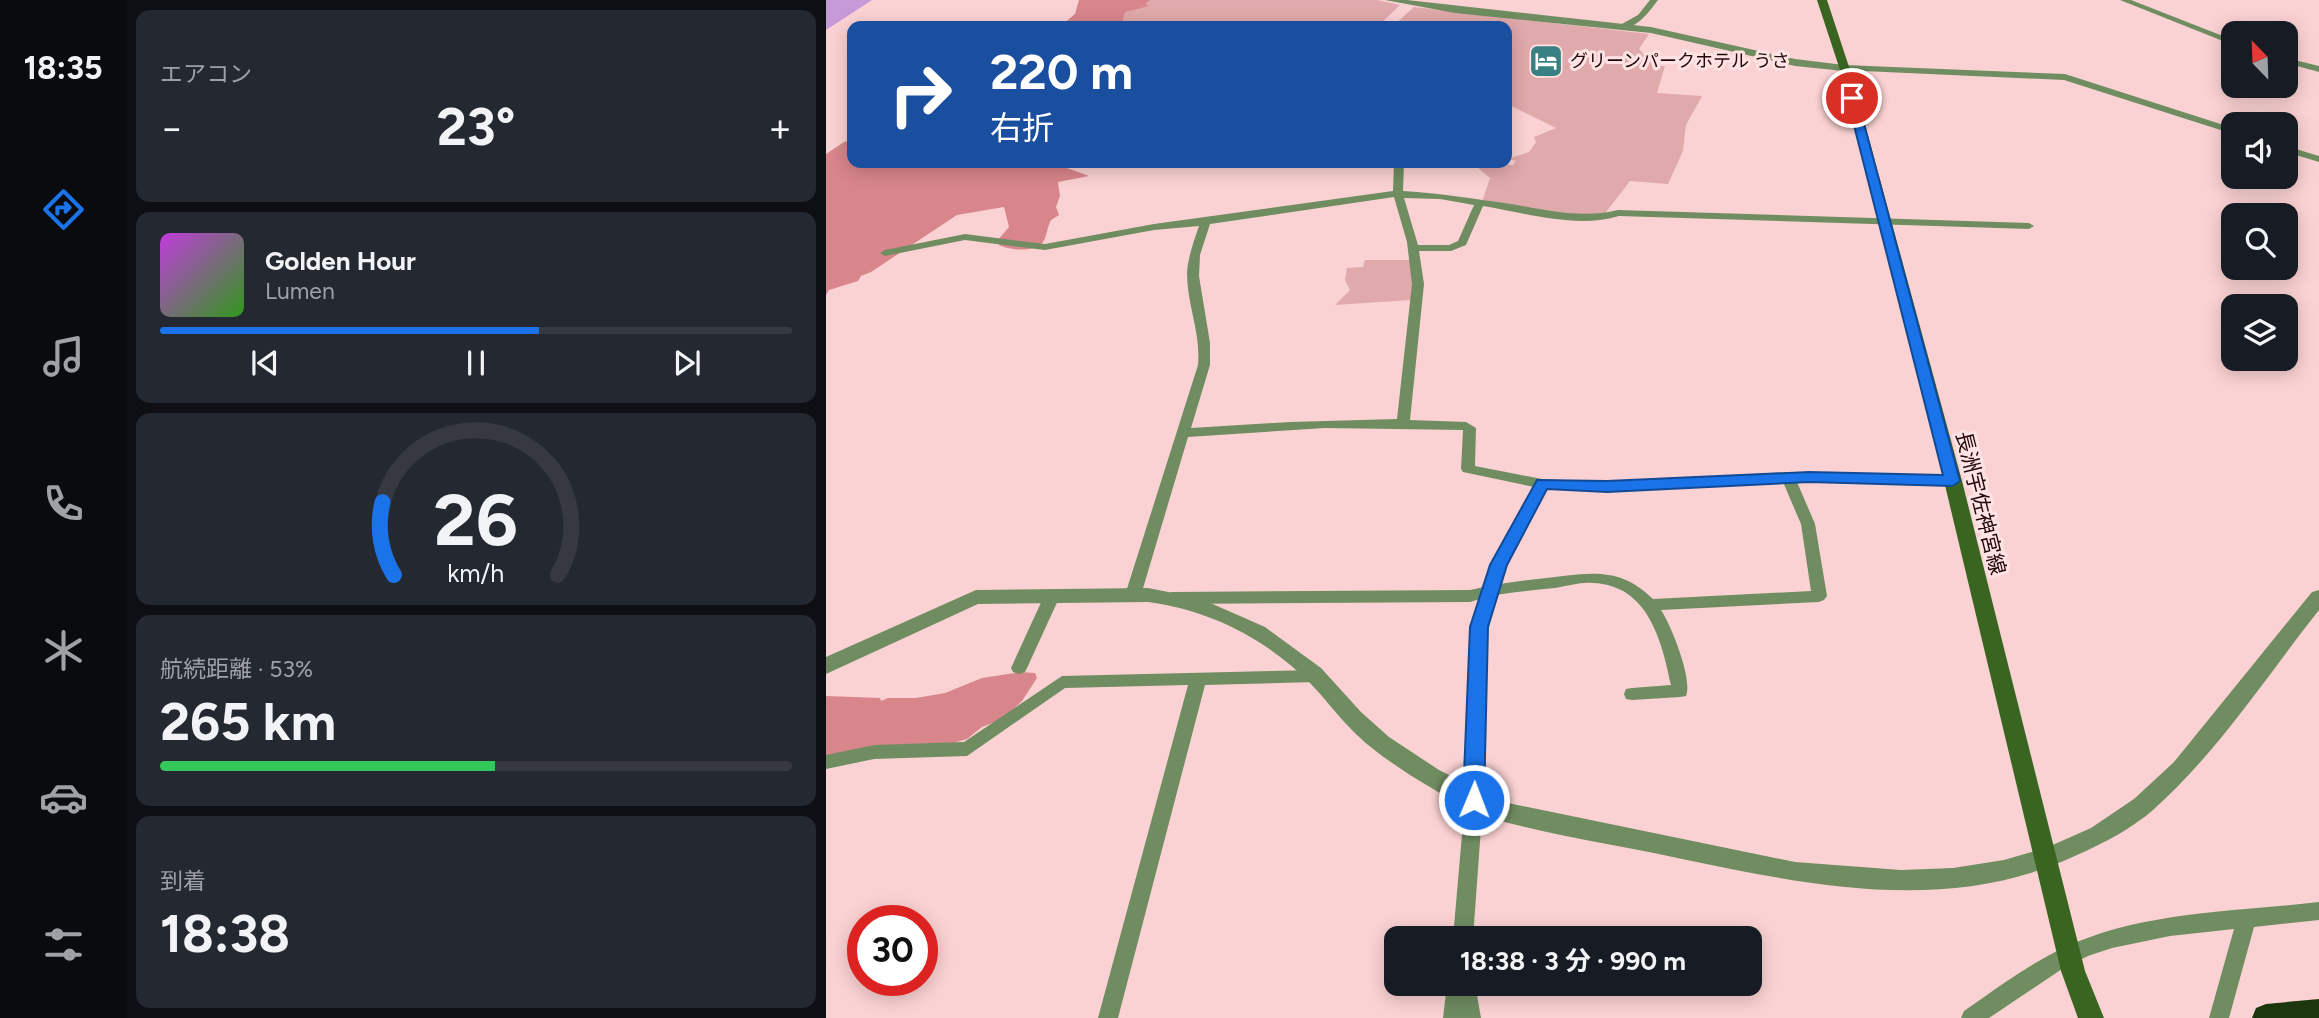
<!DOCTYPE html>
<html lang="ja">
<meta charset="utf-8">
<style>
body{margin:0;font-family:Figtree,"Noto Sans JP",sans-serif;background:#242831;color:#f1f3f6;height:100vh;display:flex;flex-direction:column;font-size:26px;white-space:nowrap}
*{box-sizing:border-box;margin:0}
p{font-size:23px;color:#9ea1a6}
.icon{flex:none;width:38px;height:38px;fill:none;stroke:currentColor;stroke-width:2;stroke-linecap:round;stroke-linejoin:round}
.map{position:relative;flex:1;overflow:hidden}
.sheet{display:flex;flex-direction:column;gap:10px;padding:10px;background:#0d0f14;width:700px}
.sheet>*{flex:none}
.banner{position:absolute;left:21px;top:21px;width:665px;height:147px;border-radius:14px;box-shadow:0 4px 18px #0003;background:#1a4fa0;color:#fff;overflow:hidden}
.needle{width:46px;rotate:337deg}
.tools{position:absolute;left:1395px;top:21px;display:grid;gap:14px}
.tools a{display:grid;place-items:center;width:77px;height:77px;border-radius:14px;background:#171b24;box-shadow:0 4px 18px #0003;font-size:35px}
.speed{position:absolute;left:21px;top:905px;display:flex;gap:14px;font-size:35px;font-weight:700;text-align:center}
.speed>*{display:grid;place-content:center;width:91px;height:91px;border-radius:50%;background:#171b24;box-shadow:0 4px 18px #0003;line-height:1}
.speed .limit{border:10px solid #d22;background:#fff;color:#111}
.pin{position:absolute;display:grid;place-items:center;width:60px;height:60px;color:#fff;margin:-30px;border:4px solid #fff;border-radius:50%;box-shadow:0 2px 7px #0007}
.me{position:absolute;width:77px;margin:-38px;rotate:1deg;stroke-linejoin:round;filter:drop-shadow(0 0 5px #0008)}
.turn{display:flex;align-items:center;gap:24px;height:147px;padding:0 28px;font-size:32px}
.turn .icon{width:91px;height:91px;stroke-width:2.5}
.turn b{display:block;font-size:49px;line-height:60px}
.big{font-size:52px;font-weight:700;line-height:1.1}
.sheet .card{flex:1;display:flex;flex-direction:column;justify-content:center;gap:10px;min-width:0;padding:0 24px;border-radius:14px;background:#242831}
.sheet .dial{align-items:center;gap:0}
.dial svg{height:182px;overflow:visible;fill:none;stroke:#363941;stroke-width:7;stroke-linecap:round;text-anchor:middle}
.dial text{fill:#f1f3f6;stroke:none}
.song{display:flex;align-items:center;gap:21px}
.cover{width:84px;height:84px;border-radius:10px;background:linear-gradient(135deg,hsl(290 70% 55%),hsl(110 70% 35%))}
.played{height:7px;border-radius:4px;background:linear-gradient(90deg,#1a73e8 60%,#363941 60%)}
.keys{display:flex;justify-content:space-around;direction:ltr}
.heat{display:flex;justify-content:space-between;align-items:center;font-size:38px;direction:ltr}
.charge{height:10px;border-radius:5px;background:linear-gradient(90deg,#34c759 53%,#363941 0)}
.trip{position:absolute;left:558px;top:926px;width:378px;height:70px;border-radius:14px;background:#171b24;box-shadow:0 4px 18px #0003;font-weight:700;line-height:70px;text-align:center}
main{display:flex;flex:1;min-height:0}
.tab-bar{display:flex;flex-direction:column;width:126px;justify-content:space-around;align-items:center;background:#090b0e;color:#9ea1a6}
.tab-bar .icon{width:49px;height:49px}
.tab-bar .current{color:#1a73e8}
.tab-bar b{font-size:32px;color:#f1f3f6}
.map>svg:first-child{display:block}
.green{fill:#e0a9ab}
.forest{fill:#d8868b}
.water{fill:#c699d8}
.lines{fill:none;stroke-linecap:round;stroke-linejoin:round}
.minor{fill:#6f8d61;fill-rule:evenodd}
.tertiary{fill:#6f8d61;fill-rule:evenodd}
.secondary{fill:#396521;fill-rule:evenodd}
.trunk{fill:#1c360d;fill-rule:evenodd}
.route{fill:#1a73e8;stroke:#114b97;stroke-width:2}
.labels{text-anchor:middle;dominant-baseline:central;stroke-width:6;stroke-linejoin:round;paint-order:stroke}
.far-poi-label{font-size:18px;fill:#1f080a;stroke:#ffe3e3;text-anchor:start}
.street-label{font-size:21px;fill:#1f080a;stroke:#ffe3e3}
</style>
<main>
<nav class="tab-bar">
<b>18:35</b>
<svg class="icon current" aria-label="directions" viewBox="0 0 24 24"><path d="M12 3l9 9-9 9-9-9zM9 14v-3h6M13 9l2 2-2 2"/></svg>
<svg class="icon" aria-label="music" viewBox="0 0 24 24"><path d="M9 18V5l10-2v13"/><circle cx="6" cy="18" r="3"/><circle cx="16" cy="16" r="3"/></svg>
<svg class="icon" aria-label="phone" viewBox="0 0 24 24"><path d="M5 4h4l2 5-3 2q2 4 5 5l2-3 5 2v4C11 20 4 13 5 4z"/></svg>
<svg class="icon" aria-label="climate" viewBox="0 0 24 24"><path d="M12 3v18M4 7l16 10M4 17L20 7"/></svg>
<svg class="icon" aria-label="car" viewBox="0 0 24 24"><path d="M5 17H2v-5l4-1 3-4h7l3 4 3 1v5h-3M9 17h6M6 11h13"/><circle cx="7" cy="17" r="2"/><circle cx="17" cy="17" r="2"/></svg>
<svg class="icon" aria-label="filters" viewBox="0 0 24 24"><path d="M4 7h16M4 17h16"/><circle cx="9" cy="7" r="2"/><circle cx="15" cy="17" r="2"/></svg>
</nav>
<section class="sheet">
<div class="card"><p>エアコン</p>
<div class="heat"><a>−</a><b class="big">23°</b><a>+</a></div>
</div>
<div class="card">
<div class="song"><i class="cover"></i><div><b>Golden Hour</b><p>Lumen</p></div></div>
<div class="played"></div>
<div class="keys"><svg class="icon" aria-label="previous" viewBox="0 0 24 24"><path d="M18 5L8 12l10 7zM5 5v14"/></svg><svg class="icon" aria-label="pause" viewBox="0 0 24 24"><path d="M8 5v14M16 5v14"/></svg><svg class="icon" aria-label="next" viewBox="0 0 24 24"><path d="M6 5l10 7-10 7zM19 5v14"/></svg></div>
</div>
<div class="card dial"><svg viewBox="0 0 100 80">
<path d="M14 69A42 42 0 1 1 86 69"/>
<path d="M14 69A42 42 0 0 1 9 37" stroke="#1a73e8"/>
<text x="50" y="56" font-size="32" font-weight="700">26</text>
<text x="50" y="72" font-size="11">km/h</text>
</svg></div>
<div class="card"><p>航続距離 · 53%</p><b class="big">265 km</b><div class="charge"></div></div>
<div class="card"><p>到着</p><b class="big">18:38</b></div>
</section>
<div class="map">
<svg width="1493" height="1018" viewBox="0 0 1493 1018">
<rect width="100%" height="100%" fill="#fbd2d3"/>
<g class="green">
<path d="M301,0H551L574,5L552,26H293L296,8Z"/>
<path d="M588,7L823,34L813,49L829,66H839L831,93L876,96L860,125L857,151L842,184L804,181L777,216H755L656,202L664,178L646,163L687,165L690,161L682,159L703,152L710,142L708,137L730,128L681,104V26H567Z"/>
<path d="M539,260H585L588,282L585,300L509,305L524,290L519,280L521,268L537,267Z"/>
</g>
<g class="forest">
<path d="M253,0H324L319,4L323,6L299,12L295,26H235L249,14Z"/>
<path d="M26,140V163H227L263,176L232,182L234,196L230,207L233,215L225,220C221,227 221,236 217,242C210,253 182,250 173,245L171,241L183,227L178,207L131,215L45,272L35,276L32,281L3,290L0,295V154L18,142Z"/>
<path d="M195,672L209,673L211,678L196,701L177,719L156,727L141,739L124,744L0,759V696L54,698L55,701L62,698H90L119,693L156,678Z"/>
</g>
<path class="water" d="M0,0H46L0,30Z"/>
<g class="lines">
<g class="minor">
<path d="M824,0H832C822,13 812,28 794,29V25L812,15Z"/>
<path d="M1294,0H1305L1407,40V45Z"/>
<path d="M1460,58L1493,66V72L1460,63Z"/>
<path d="M1018,65L1239,74L1407,128V134L1238,80L1015,70V66Z"/>
<path d="M1460,146L1493,156V162L1460,152Z"/>
<path d="M568,163H578L577,191C614,193 649,199 685,204C721,210 756,219 792,210L1203,223L1208,226L1203,229L793,216C751,229 700,213 657,206L640,245L625,251H593L598,284L584,420L640,422L650,428L649,466L716,479L781,482L962,472L1127,476L1134,481L1127,486L971,482L989,524L1001,596L998,600L993,602L835,610C845,625 867,679 860,696L854,697L806,700L800,699L798,694L800,689L806,688L845,685C836,641 822,585 767,583C754,582 742,586 729,588C709,590 690,592 670,595L661,627L657,800L647,938H627L639,800L645,627L654,599L644,602L346,604L341,602L338,598L341,594L346,592L644,590L658,587L665,565L708,487L637,472L635,469L637,430L499,428L362,437L315,595L312,599H302L299,595L372,365C375,333 361,305 361,273C362,257 368,241 373,226L328,230L219,250L139,240L59,256L54,253L59,250L139,234L219,244L328,224L567,191ZM568,197L581,242L586,284L571,419L464,422L365,428L384,365V343L373,276L374,255L384,224ZM578,198L614,199L648,205L632,241L623,245H592ZM957,482L975,524L985,591L827,599C796,569 770,572 729,577C711,579 692,581 674,584L679,565L720,489L781,492Z"/>
<path d="M226,590L231,592L234,596L201,668L199,672L193,674L187,672L185,668L218,596L221,592Z"/>
<path d="M490,670L496,672L498,676L496,680L490,682L379,685L292,1018H272L362,685L239,688L141,756L48,759L0,769V755L48,745L138,742L236,676Z"/>
<path d="M1493,902V920L1428,927L1403,1018H1383L1408,929L1344,936L1286,948L1262,956L1236,969L1163,1018H1135L1138,1011C1170,989 1202,965 1237,948C1316,911 1408,912 1493,902Z"/>
<path d="M621,984H649L655,1018H617Z"/>
</g>
<g class="tertiary">
<path d="M559,0H581L825,27L969,59L1018,65L1023,68L1018,71L969,66L825,33L629,13Z"/>
<path d="M322,588L373,598L439,627L495,668L535,712L563,737L613,770L677,802L969,862L1075,870L1127,868L1178,860L1222,847L1265,828L1308,799L1348,762L1486,592L1493,590V610C1440,677 1391,753 1327,810C1305,829 1278,843 1251,855C1124,915 987,886 856,859C796,846 734,837 675,821C643,812 612,792 584,775C563,761 542,747 525,729C510,714 498,697 484,683C440,639 384,610 322,602L152,604L0,674V657L150,590Z"/>
</g>
<path class="secondary" d="M991,0H1001L1025,73L1136,481L1259,971L1278,1018H1252L1235,971L1118,481L1015,73Z"/>
<path class="trunk" d="M1493,999V1018H1426L1430,1008L1440,1004Z"/>
</g>
<path class="route" d="M1026,95L1031,98L1134,481L1126,486L983,482L781,492L721,489L681,565L662,627L658,800L655,806L648,809L640,806L637,800L644,627L664,565L711,480L781,481L983,472L1117,475L1021,98Z"/>
<defs>
<g id="hotel-square" transform="scale(1.75)"><rect x="-9" y="-9" width="18" height="18" rx="4" fill="#388081" stroke="#ffe3e3"/><path d="M-6-4.5h1.5V1H6V5H4.5V3h-9V5H-6ZM-4 0a1.8 1.8 0 1 1 3.6 0ZM.5 0V-2.5h3Q6-2.5 6 0Z" fill="#fff"/></g>
</defs>
<g fill-rule="evenodd">
<use href="#hotel-square" x="720" y="61"/>
</g>
<g class="labels">
<g class="far-poi-label">
<text x="744" y="61">グリーンパークホテル うさ</text>
</g>
<g class="street-label">
<text transform="translate(1155 503) rotate(76)">長洲宇佐神宮線</text>
</g>
</g>
</svg>
<div class="tools">
<a><svg class="needle" viewBox="-14 -14 28 28"><path d="M0-13l5 13h-10z" fill="#e53935"/><path d="M0 13l5-13h-10z" fill="#9ea1a6"/></svg></a>
<a><svg class="icon" aria-label="sound" viewBox="0 0 24 24"><path d="M4 9h4l5-4v14l-5-4H4zM17 9q2 3 0 6"/></svg></a>
<a><svg class="icon" aria-label="search" viewBox="0 0 24 24"><circle cx="10" cy="10" r="6"/><path d="M15 15l6 6"/></svg></a>
<a><svg class="icon" aria-label="layers" viewBox="0 0 24 24"><path d="M12 4l9 5-9 5-9-5zM3 14l9 5 9-5"/></svg></a>
</div>
<div class="speed"><div class="limit">30</div></div>
<div class="pin" style="left:1026px;top:98px;background:#d93025"><svg class="icon" aria-label="arrive" viewBox="0 0 24 24"><path d="M6 21V4h12l-3 4 3 4H6"/></svg></div>
<svg class="me" style="left:648px;top:800px" viewBox="-20 -20 40 40"><circle r="17" fill="#1a73e8" stroke="#fff" stroke-width="3"/><path d="M0-11L8 9 0 5-8 9z" fill="#fff"/></svg>
<div class="trip">18:38 · 3 分 · 990 m</div>
<div class="banner">
<div class="turn"><svg class="icon" aria-label="right" viewBox="0 0 24 24"><path d="M7 20v-9h11M14 6l5 5-5 5"/></svg><div><b>220 m</b>右折</div></div>
</div>
</div>
</main>
